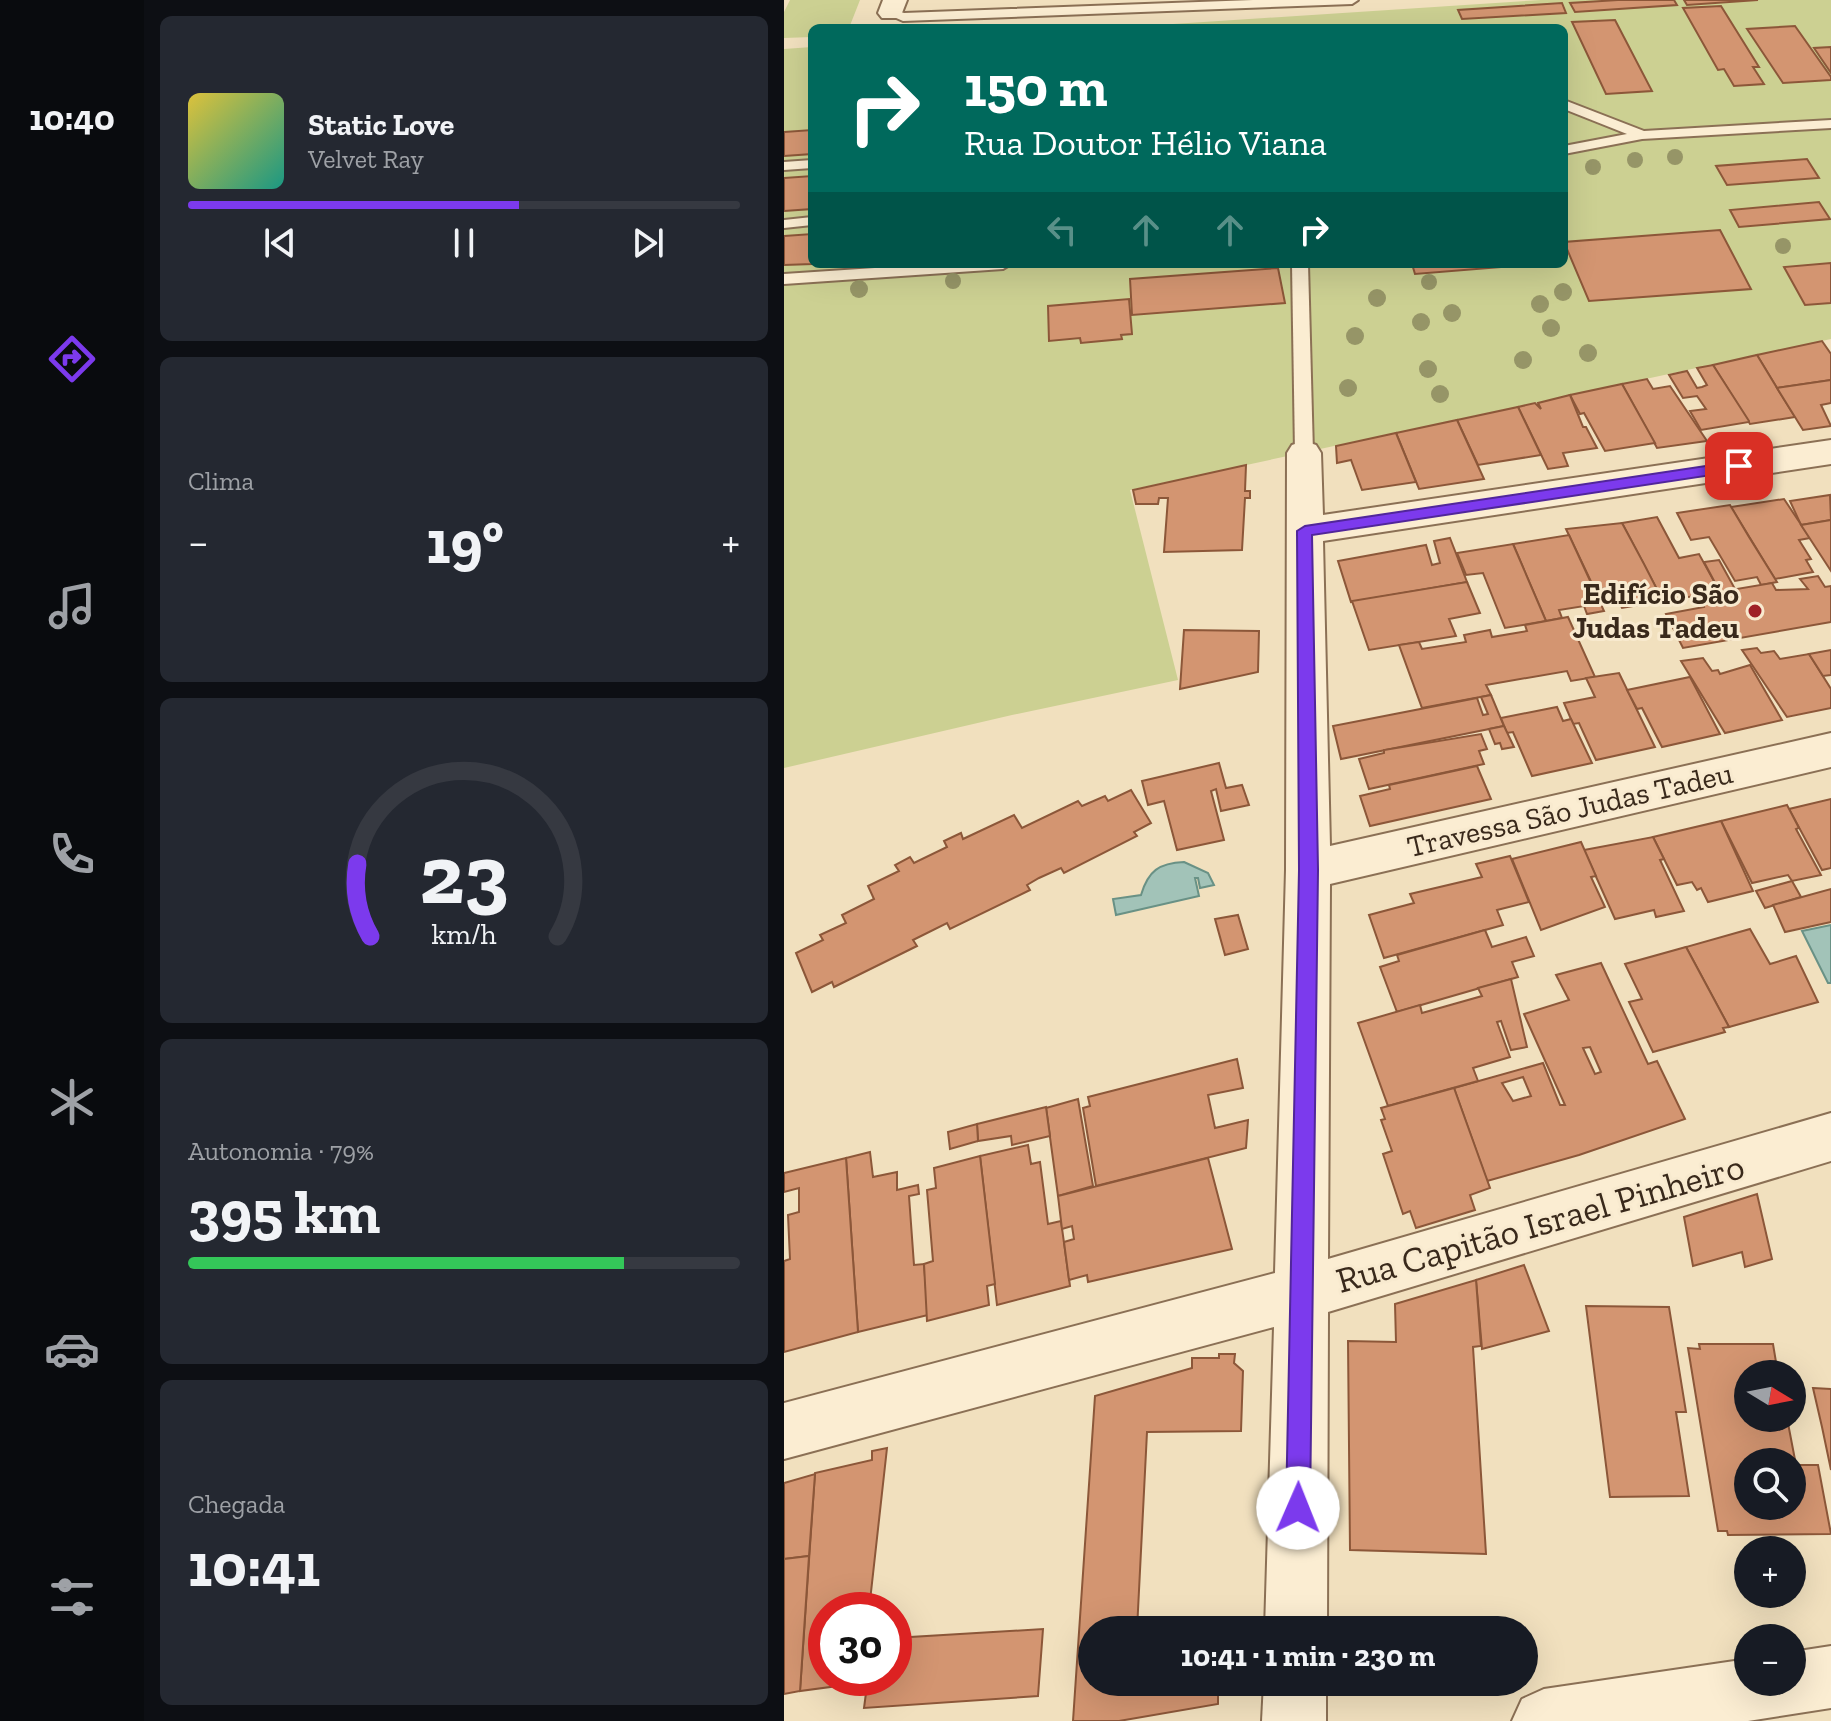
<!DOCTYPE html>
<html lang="pt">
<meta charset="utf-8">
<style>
body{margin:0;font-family:"Zilla Slab",serif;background:#242831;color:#f1f3f6;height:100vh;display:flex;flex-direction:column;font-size:30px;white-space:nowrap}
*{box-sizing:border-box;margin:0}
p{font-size:26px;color:#9ea1a6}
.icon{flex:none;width:44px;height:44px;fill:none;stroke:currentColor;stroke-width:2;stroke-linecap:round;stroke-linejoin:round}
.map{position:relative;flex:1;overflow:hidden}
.side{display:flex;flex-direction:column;gap:16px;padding:16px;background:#0d0f14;width:640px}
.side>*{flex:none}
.banner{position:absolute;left:24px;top:24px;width:760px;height:244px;border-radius:12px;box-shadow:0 8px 32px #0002;background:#00695c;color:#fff;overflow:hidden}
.needle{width:52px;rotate:100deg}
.controls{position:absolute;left:950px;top:1360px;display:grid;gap:16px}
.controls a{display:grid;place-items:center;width:72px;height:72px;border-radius:50%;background:#171b24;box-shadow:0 8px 32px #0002;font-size:40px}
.speed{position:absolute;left:24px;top:1592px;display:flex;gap:16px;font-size:40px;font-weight:700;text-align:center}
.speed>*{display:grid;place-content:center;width:104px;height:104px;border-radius:50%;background:#171b24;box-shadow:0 8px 32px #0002;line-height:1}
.speed .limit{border:12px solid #d22;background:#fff;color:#111}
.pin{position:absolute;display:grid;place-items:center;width:68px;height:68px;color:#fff;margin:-34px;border-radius:16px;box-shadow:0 4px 12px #0006}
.me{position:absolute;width:88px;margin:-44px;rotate:1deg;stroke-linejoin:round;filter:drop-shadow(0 0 6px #0008)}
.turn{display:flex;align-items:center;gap:28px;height:168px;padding:0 24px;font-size:36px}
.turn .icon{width:104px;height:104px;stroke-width:2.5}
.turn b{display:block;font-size:56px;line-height:68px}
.lanes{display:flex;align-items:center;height:76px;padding:0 24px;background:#0003;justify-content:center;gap:40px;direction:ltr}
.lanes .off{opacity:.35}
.big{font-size:60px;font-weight:700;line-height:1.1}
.side .widget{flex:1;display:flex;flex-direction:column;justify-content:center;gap:12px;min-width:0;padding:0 28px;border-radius:12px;background:#242831}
.side .dial{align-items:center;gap:0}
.dial svg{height:208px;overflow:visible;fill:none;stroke:#363941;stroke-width:7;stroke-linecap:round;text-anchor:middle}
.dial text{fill:#f1f3f6;stroke:none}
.song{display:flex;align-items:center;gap:24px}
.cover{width:96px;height:96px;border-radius:12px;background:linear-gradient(135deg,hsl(50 70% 55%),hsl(170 70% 35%))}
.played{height:8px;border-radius:4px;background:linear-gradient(90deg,#7c3aed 60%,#363941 60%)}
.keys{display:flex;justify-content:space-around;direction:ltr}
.heat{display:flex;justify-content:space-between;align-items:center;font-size:44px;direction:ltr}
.charge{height:12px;border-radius:6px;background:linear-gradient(90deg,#34c759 79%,#363941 0)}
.trip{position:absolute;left:294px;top:1616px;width:460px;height:80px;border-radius:40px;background:#171b24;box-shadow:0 8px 32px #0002;font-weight:700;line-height:80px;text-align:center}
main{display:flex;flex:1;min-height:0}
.tabs{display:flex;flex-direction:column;width:144px;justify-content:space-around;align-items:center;background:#090b0e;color:#9ea1a6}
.tabs .icon{width:56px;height:56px}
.tabs .current{color:#7c3aed}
.tabs b{font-size:36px;color:#f1f3f6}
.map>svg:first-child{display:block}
.green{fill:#ccd092}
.water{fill:#a2c3b8;stroke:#699185;stroke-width:2}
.building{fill:#d39571;stroke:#8c5739;stroke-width:2;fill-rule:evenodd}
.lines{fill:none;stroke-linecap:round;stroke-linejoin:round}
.lane-casing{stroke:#8b7055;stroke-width:4}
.street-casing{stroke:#8b7055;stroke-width:4}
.lane{fill:#fbedd2;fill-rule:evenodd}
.street{fill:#fbedd2;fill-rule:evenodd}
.tree{fill:#969567}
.route{fill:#7c3aed;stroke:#51269a;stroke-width:2}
.poi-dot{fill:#9f2127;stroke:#f8eacf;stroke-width:3}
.labels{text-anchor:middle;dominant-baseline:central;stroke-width:6;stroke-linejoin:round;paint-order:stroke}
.poi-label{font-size:30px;font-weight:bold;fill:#39291b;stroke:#f8eacf;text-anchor:end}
.street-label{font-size:30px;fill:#39291b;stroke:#f8eacf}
.near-street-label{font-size:36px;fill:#39291b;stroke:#f8eacf}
</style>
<main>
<nav class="tabs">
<b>10:40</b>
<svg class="icon current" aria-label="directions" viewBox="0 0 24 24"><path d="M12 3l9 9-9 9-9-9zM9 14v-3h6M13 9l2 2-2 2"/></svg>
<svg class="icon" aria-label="music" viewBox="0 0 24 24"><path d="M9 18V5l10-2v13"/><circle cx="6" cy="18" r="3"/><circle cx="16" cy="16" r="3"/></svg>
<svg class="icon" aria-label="phone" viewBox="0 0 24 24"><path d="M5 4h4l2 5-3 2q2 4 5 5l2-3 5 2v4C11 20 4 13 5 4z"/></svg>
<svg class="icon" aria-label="climate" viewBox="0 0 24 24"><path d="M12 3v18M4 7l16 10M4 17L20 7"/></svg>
<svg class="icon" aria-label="car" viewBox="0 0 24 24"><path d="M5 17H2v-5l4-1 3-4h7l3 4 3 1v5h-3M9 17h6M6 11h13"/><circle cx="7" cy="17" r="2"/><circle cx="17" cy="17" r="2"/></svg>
<svg class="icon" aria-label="filters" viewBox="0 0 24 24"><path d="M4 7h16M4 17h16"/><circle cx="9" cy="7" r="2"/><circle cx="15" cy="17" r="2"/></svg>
</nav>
<section class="side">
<div class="widget">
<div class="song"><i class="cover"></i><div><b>Static Love</b><p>Velvet Ray</p></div></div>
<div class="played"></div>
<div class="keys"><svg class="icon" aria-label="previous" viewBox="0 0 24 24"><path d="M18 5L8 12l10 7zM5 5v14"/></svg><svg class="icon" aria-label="pause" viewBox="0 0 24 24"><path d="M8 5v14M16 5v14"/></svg><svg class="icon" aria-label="next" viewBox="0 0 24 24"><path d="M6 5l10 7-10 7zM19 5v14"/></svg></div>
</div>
<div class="widget"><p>Clima</p>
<div class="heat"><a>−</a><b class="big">19°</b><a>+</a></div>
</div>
<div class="widget dial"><svg viewBox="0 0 100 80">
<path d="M14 69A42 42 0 1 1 86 69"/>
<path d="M14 69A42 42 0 0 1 9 41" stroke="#7c3aed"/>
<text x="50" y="56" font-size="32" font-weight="700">23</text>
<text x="50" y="72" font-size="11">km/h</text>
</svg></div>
<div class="widget"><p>Autonomia · 79%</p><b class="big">395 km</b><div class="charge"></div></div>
<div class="widget"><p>Chegada</p><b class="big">10:41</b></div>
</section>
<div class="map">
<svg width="1047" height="1721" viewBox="0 0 1047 1721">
<rect width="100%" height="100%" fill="#f1e0be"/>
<g class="green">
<path d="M6,0H76L65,28H28V37L0,38V12Z"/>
<path d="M757,0H1047V339L346,490L394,680L228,715L0,768V49L28,47V264H780V28H328Z"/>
</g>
<g class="water">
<path d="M400,862L424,873L430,885L416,888L414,878H411L415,896L332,915L329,899L357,895C364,871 375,863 400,862Z"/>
<path d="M1047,925V983H1044L1018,931Z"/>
</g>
<g class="building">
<path d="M834,0H890L893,5L791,12L786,3Z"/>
<path d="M900,0H974L903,5Z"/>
<path d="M778,3L782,13L678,19L674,10Z"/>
<path d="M937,6L975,67H969L980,84L950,86L940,69L934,70L899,8Z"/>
<path d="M831,20L868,91L822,94L788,22Z"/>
<path d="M1011,26L1047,77V80L999,83L963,29Z"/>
<path d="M1047,47V73L1030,48Z"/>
<path d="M28,130V154L0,156V132Z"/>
<path d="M1023,159L1035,178L943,185L932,166Z"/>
<path d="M28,176V209L0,211V178Z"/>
<path d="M1035,202L1046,219L955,227L946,210Z"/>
<path d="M936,230L967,289L805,301L780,242Z"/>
<path d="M28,234V264L0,265V236Z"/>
<path d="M1047,263V303L1021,305L1000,267Z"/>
<path d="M628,264H756L631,274Z"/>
<path d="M494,268L501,303L348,315L346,279Z"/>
<path d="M345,299L348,334L337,335L338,339L297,343L296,338L265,341L264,306Z"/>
<path d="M1038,341L1047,354V380L993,388L973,355Z"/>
<path d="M973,355L993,388L1011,417L966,424L929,365Z"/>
<path d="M929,365L965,421V422L917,430L906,411L922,409L913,396L899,398L885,375L903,371L913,388L918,387L923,385L913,368Z"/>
<path d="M863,379L869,389L886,386L923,441L873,448L838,384Z"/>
<path d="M1047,380V403L1037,405L1047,426L1019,430L993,388Z"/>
<path d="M838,384L871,443L821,451L800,413L796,414L786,395Z"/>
<path d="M786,395L799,427H802L813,448L779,453L784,466L764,469L734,407L751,403L757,409L754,403Z"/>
<path d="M734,407L757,455L694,465L673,420Z"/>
<path d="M673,420L700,479L635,489L612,433Z"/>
<path d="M612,433L632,482L578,490L567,460L553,463L552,446Z"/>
<path d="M462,465L461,491H466V498H461L458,550L380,552L384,498H375L374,504H352L349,490Z"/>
<path d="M1046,495L1047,520L1017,525L1006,501Z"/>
<path d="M1000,499L1026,538L1015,540L1027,559L1022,560L1029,572L991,579L947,507Z"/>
<path d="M946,505L965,537L993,582L977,585L973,577L951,581L925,537L907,540L893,513Z"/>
<path d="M873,517L895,558L915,554L936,592L879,601L838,523Z"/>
<path d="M1047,520V571L1017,525Z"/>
<path d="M838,523L860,564L879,601L838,608L828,587L811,590L782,529Z"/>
<path d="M785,535L820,611L803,614L800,606L775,610L778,618L762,621L729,544Z"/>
<path d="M666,538L683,582L567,602L554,561L642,545L648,565L656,563L650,541Z"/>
<path d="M729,544L762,621L721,628L699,573L682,575L673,553Z"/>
<path d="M935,560L951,589L936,592L920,562Z"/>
<path d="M1034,576L1041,587L1047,586V622L899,648L882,614L920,607L917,595L988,583L992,590L1024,589L1016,579Z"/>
<path d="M683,582L696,613L665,619L672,636L585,650L568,601Z"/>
<path d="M784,617L811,677L787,681L783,671L702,685L707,695L638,708L615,645L635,642L638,649L682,642L680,635L706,630L708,637L743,631L741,625Z"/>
<path d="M400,630L475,631L474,672L396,689Z"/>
<path d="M973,648L977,653L990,651L996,659L1025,654L1047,689V708L1003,717L958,650Z"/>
<path d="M1047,650V675L1039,676L1025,654Z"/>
<path d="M919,658L928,671L934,670L936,674L966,665L998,720L941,733L897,661Z"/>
<path d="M835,673L871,747L812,760L795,723L789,724L780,703L811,697L802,678Z"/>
<path d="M906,677L936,734L878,747L858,708L853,709L843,690Z"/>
<path d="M707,695L720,726L557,759L549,726L693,698L699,715L704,714L697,697Z"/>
<path d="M773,707L779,721L787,719L808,763L748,776L729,732L723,733L717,718Z"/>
<path d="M720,726L730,747L718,749L716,743L711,744L705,729Z"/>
<path d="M697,734L703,749L695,751L700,764L585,789L575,759L600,753V750Z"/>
<path d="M435,763L442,788L458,785L465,805L437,811L432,789L427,791L440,840L393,850L380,801L364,805L358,781Z"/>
<path d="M693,766L707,799L586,826L576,796L606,789L605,785Z"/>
<path d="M347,790L367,823L350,832L353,836L280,873L277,868L255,878L243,885L246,890L166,929L163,923L129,940L133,946L50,987L48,982L28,992L12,953L39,940L36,935L62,923L58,915L90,899L84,886L115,871L111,865L126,857L130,863L163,847L160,841L177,833L179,839L230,815L238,828L294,801L298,806L321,796L324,801Z"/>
<path d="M1047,799V868L1038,870L1005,809Z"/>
<path d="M1003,805L1015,828L1012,829L1037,875L1008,881L1004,875L968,883L937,821Z"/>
<path d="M937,821L969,891L924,902L917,888L913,890L908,882L893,885L869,837Z"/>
<path d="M869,837L880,859L876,860L900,911L872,917L870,910L831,919L800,850Z"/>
<path d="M797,842L812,876L807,877L821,907L757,930L728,859Z"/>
<path d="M726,856L745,902L713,910L719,925L600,958L585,915L630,903L626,894L698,877L692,864Z"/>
<path d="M1008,881L1017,897L981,908L972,891Z"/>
<path d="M1047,889V922L1001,932L989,905Z"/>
<path d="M454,915L464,949L441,955L431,919Z"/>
<path d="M966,929L986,964L1012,956L1034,1002L945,1027L902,947Z"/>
<path d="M701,930L708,947L742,937L750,956L728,962L734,977L613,1012L596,967L615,961L613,955Z"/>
<path d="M902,947L945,1027L939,1028L941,1032L869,1052L845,1002L858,999L841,964Z"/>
<path d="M817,963L864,1064L873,1061L901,1119L795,1155L703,1181L670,1088L759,1063L776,1105H781L740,1014L785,1000L772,975ZM806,1047L817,1072L811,1074L799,1048ZM739,1077L747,1096L729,1101L718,1083Z"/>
<path d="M727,979L743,1047L727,1050L717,1021L713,1022L726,1057L689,1068L694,1081L604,1106L574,1023L636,1005L638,1013L698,996L694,988Z"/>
<path d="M453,1059L459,1088L424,1095L431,1128L464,1120L462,1148L312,1186L299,1108L306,1106L304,1097Z"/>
<path d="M670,1088L706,1188L686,1195L691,1210L632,1228L626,1211L619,1214L599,1154L608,1151L597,1120L601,1119L597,1108Z"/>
<path d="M294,1099L309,1186L274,1196L262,1108Z"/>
<path d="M262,1107L266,1136L228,1145L227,1136L194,1141L193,1124Z"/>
<path d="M193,1124L194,1141L166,1149L164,1132Z"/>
<path d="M244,1145L247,1164L256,1162L264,1224L277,1221L286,1286L213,1305L196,1156Z"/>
<path d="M86,1152L89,1177L113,1172V1190L134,1185L135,1194L125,1196L130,1265L140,1264L144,1315L74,1332L62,1158Z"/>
<path d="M196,1156L211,1284L203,1286L205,1305L143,1321L140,1264L149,1261L143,1190L152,1188L150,1168Z"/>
<path d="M62,1158L74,1332L0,1352V1261L6,1259L4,1215L15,1212V1188L0,1192V1173Z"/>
<path d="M424,1158L448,1249L304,1282L303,1275L285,1280L280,1242L290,1239L288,1226L278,1229L274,1196Z"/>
<path d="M973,1194L988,1259L961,1267L958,1252L909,1266L900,1217Z"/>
<path d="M740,1265L765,1331L698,1349L692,1280Z"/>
<path d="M692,1280L697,1346L689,1347L702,1554L566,1550L564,1341L612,1342L611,1304Z"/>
<path d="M802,1306L885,1307L902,1412H892L905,1496L826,1497Z"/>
<path d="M915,1344H989L994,1374H964V1418H1003L1012,1465H1034L1047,1534L944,1535L943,1531H934L904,1348L916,1349ZM964,1462H1008V1506H964Z"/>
<path d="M435,1354H451L450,1363L459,1371L457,1431L363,1432L353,1630H308V1682L443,1684L434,1685V1704L335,1721H289L311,1396L408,1368V1358H435Z"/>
<path d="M1029,1388L1047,1389V1470L1038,1427Z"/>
<path d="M103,1448L85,1610H42V1678H77L76,1683L16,1691L31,1473L88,1460V1451Z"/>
<path d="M31,1474L25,1556L0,1559V1483Z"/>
<path d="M25,1556L16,1691L0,1694V1559Z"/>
<path d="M259,1629L254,1696L80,1708L84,1678H110V1638Z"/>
</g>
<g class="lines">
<g class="lane-casing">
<g id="lane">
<path d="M469,0H574L568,4L119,21L101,13L107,9L120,13Z"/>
<path d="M780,100L860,131L1047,120V128L858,139L780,154V146L843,134L780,109Z"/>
<path d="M28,160V168L0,170V162Z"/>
<path d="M28,217V225L0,228V220Z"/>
<path d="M151,264H227L219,269L0,284V274Z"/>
<path d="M508,264H524L529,453L520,459L511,453Z"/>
</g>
</g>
<g class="street-casing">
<g id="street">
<path d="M99,0H123L116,18H98L94,13Z"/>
<path d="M1047,440V464L539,541L546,846L1047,733V767L546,884L544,1259L1047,1113V1161L544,1312L543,1630H481L490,1327L0,1459V1403L491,1273L502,870L503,453L508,445L520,441L532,445L537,453L539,515Z"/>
<path d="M1047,1646V1708L964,1721H728L738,1699L760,1689L964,1659V1682H1008V1652Z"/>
<path d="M480,1682H542V1721H478Z"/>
</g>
</g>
<use href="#lane" class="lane"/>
<use href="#street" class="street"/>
</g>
<g class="tree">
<circle cx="891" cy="157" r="8"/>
<circle cx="851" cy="160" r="8"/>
<circle cx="809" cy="167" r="8"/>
<circle cx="999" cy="246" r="8"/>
<circle cx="169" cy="281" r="8"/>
<circle cx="645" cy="282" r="8"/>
<circle cx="75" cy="289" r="9"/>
<circle cx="779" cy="292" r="9"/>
<circle cx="593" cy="298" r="9"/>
<circle cx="756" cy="304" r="9"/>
<circle cx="668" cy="313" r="9"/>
<circle cx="637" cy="322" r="9"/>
<circle cx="767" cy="328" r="9"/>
<circle cx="571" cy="336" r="9"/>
<circle cx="804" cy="353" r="9"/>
<circle cx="739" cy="360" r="9"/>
<circle cx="644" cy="369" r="9"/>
<circle cx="564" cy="388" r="9"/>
<circle cx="656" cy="394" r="9"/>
</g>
<path class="route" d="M955,461L961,462V470L528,535L534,870L526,1508L523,1516L514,1520L506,1516L502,1508L515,870L513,531L521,526Z"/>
<circle class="poi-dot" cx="971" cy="611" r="8"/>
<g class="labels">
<g class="poi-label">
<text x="955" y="594">Edifício São<tspan x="955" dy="34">Judas Tadeu</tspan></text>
</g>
<g class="street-label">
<text transform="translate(786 810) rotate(-13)">Travessa São Judas Tadeu</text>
</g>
<g class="near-street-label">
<text transform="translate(756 1223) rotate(-16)">Rua Capitão Israel Pinheiro</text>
</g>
</g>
</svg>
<div class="controls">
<a><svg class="needle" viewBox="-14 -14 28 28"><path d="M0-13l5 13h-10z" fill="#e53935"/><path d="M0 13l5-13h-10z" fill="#9ea1a6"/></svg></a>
<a><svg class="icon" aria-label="search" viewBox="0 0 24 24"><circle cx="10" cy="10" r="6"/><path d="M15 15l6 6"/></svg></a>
<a>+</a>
<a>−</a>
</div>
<div class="speed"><div class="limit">30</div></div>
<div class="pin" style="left:955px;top:466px;background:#d93025"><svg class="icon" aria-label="arrive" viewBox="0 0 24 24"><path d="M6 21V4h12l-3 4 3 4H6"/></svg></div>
<svg class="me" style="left:514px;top:1508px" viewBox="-20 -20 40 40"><circle r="19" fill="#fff"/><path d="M0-13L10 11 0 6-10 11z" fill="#7c3aed"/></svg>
<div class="trip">10:41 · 1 min · 230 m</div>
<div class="banner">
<div class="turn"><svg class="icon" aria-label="right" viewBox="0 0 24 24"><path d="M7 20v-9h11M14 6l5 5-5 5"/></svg><div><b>150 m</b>Rua Doutor Hélio Viana</div></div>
<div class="lanes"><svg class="icon off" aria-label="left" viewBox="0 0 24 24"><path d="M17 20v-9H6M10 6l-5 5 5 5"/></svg><svg class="icon off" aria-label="ahead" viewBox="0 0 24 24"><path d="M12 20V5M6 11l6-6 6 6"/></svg><svg class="icon off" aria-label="ahead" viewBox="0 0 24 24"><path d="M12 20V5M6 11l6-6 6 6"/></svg><svg class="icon" aria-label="right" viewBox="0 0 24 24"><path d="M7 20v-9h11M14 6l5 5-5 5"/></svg></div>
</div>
</div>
</main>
